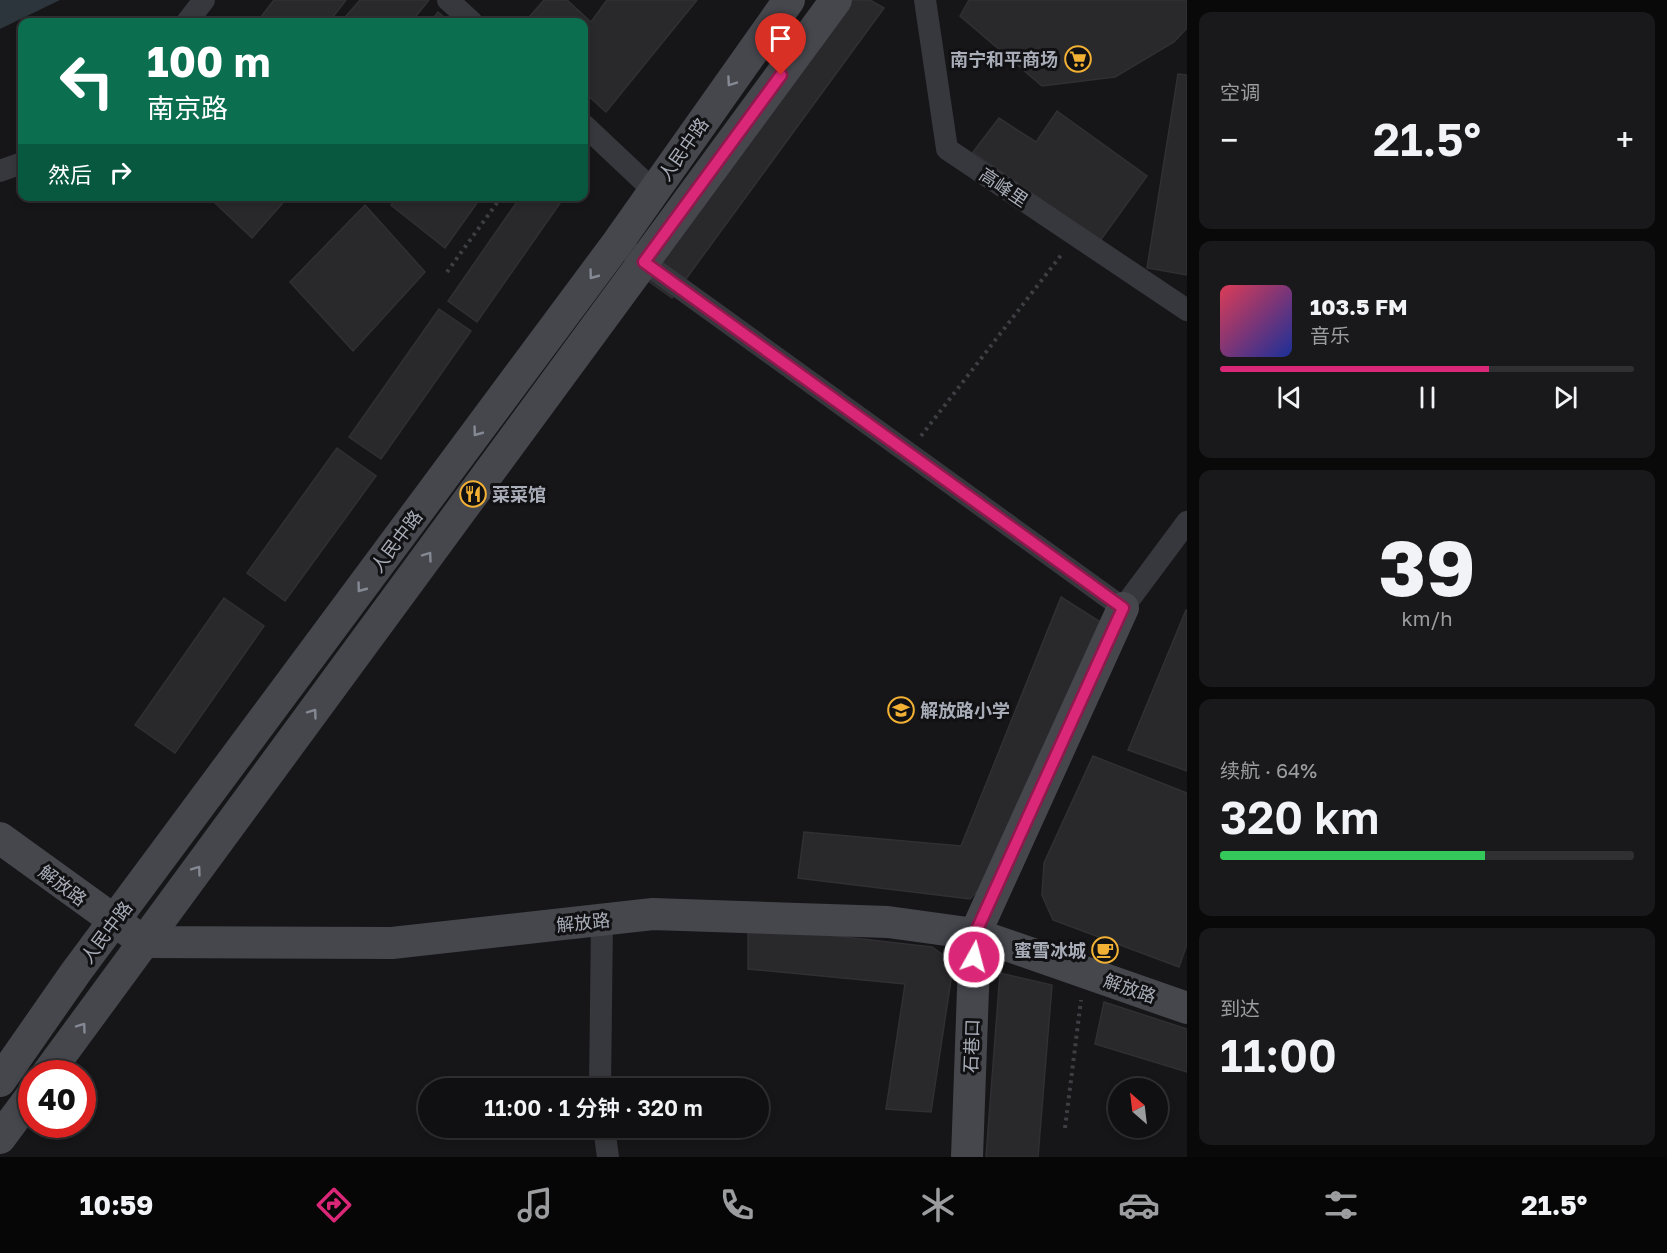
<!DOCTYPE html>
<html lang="zh">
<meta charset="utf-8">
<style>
body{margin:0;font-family:"Golos Text","Noto Sans SC",sans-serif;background:#19191b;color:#f1f3f6;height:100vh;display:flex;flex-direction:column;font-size:22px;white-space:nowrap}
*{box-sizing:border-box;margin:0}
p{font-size:20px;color:#9c9d9f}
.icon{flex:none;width:33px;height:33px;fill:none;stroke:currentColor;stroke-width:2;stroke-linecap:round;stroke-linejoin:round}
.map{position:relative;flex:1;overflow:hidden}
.panel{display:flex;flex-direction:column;gap:12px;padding:12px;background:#09090a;width:480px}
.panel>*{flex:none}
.banner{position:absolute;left:18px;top:18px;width:570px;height:183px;border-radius:12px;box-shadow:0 3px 9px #0003,0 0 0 2px #303032;background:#0b6e4f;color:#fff;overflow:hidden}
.needle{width:39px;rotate:332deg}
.buttons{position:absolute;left:1108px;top:1078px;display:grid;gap:12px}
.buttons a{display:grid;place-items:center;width:60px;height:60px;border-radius:50%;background:#101012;box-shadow:0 3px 9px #0003,0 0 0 2px #303032;font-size:30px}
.speed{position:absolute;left:18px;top:1060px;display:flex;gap:12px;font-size:30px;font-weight:700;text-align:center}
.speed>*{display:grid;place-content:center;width:78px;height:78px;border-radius:50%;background:#101012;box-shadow:0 3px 9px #0003,0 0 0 2px #303032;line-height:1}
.speed .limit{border:9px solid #d22;background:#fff;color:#111}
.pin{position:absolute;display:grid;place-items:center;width:51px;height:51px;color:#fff;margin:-62px -26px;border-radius:50% 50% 50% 0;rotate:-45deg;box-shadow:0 0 6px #0007}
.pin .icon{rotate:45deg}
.me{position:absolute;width:66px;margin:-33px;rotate:7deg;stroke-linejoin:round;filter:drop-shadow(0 0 4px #0008)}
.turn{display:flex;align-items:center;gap:21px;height:126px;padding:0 30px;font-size:27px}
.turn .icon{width:78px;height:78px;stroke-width:2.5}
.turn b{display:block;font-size:42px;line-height:51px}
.then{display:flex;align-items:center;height:57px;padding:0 30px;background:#0003;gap:12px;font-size:22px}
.big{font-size:45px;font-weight:600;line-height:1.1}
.panel .card{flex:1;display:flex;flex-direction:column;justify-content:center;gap:9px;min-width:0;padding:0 21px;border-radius:12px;background:#19191b}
.panel .dial{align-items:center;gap:0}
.dial b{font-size:78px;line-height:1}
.song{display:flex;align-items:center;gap:18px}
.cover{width:72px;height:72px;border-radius:9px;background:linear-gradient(135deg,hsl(350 70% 55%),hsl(230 70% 35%))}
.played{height:6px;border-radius:3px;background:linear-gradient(90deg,#db2777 65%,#303032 65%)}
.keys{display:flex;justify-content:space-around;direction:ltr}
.heat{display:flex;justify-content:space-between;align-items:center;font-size:33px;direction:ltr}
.charge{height:9px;border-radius:4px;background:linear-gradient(90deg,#34c759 64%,#303032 0)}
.trip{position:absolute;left:418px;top:1078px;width:351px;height:60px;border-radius:30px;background:#101012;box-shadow:0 3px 9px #0003,0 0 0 2px #303032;font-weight:600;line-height:60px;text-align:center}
.tab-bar{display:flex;height:96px;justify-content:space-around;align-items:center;background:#060607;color:#9c9d9f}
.tab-bar .icon{width:42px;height:42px}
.tab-bar .current{color:#db2777}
.tab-bar b{font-size:27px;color:#f1f3f6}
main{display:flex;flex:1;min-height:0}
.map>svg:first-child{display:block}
.water{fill:#2c353c}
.building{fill:#29292c;stroke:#303034;stroke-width:1.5}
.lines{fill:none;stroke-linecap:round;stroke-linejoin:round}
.path{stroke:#3d3f44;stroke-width:4;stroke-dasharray:3 4.5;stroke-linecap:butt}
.street{stroke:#37383d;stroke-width:22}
.secondary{stroke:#45474d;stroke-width:32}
.oneway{stroke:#858993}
.route-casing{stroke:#8e194d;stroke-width:15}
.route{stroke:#db2777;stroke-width:10}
.labels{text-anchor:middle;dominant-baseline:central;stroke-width:6;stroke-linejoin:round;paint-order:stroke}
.poi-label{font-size:18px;font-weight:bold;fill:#a8adb8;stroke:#111113;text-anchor:end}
.street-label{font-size:18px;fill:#a8adb8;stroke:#111113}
</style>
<main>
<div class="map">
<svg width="1187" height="1157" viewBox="0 0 1187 1157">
<rect width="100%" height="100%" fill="#161618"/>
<path class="water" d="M0,0H60L0,29Z"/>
<g class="building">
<path d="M274,0H346L329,22H257Z"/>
<path d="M360,0H429L411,22H341Z"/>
<path d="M544,0H567L591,22L607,0H697L606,112L584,92V22H525Z"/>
<path d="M851,0H870L884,8L672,298L647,280Z"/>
<path d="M969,0H1187V28L1174,42L1115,77L1042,86L960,16Z"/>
<path d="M438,12L450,22H430Z"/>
<path d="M1178,74L1187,75V275L1147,268Z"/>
<path d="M1057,111L1147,176L1100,241L973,152L999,118L1036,142Z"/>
<path d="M221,196H289L252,238L215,203Z"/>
<path d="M397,196H482L445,248L391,205Z"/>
<path d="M521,196H565L477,322L448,301Z"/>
<path d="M365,205L425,272L353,351L290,282Z"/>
<path d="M439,309L471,331L381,459L349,437Z"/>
<path d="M337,448L376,476L285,601L247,573Z"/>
<path d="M1061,597L1102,623L986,882L970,899L798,878L804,832L961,846Z"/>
<path d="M224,598L264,626L175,753L135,725Z"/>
<path d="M1186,610L1187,611V771L1128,750Z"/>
<path d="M1093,756L1187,793V944L1179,967L1053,920L1042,895L1044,863Z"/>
<path d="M748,926L932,947L946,957L952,973L931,1112L886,1109L905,984L748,969Z"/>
<path d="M1000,973L1052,985L1038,1157H986Z"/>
<path d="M1104,1002L1187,1029V1072L1095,1044Z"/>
</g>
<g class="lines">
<g class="path">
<path d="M447,272L502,196"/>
<path d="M921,436L1062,254"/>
<path d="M1065,1128L1081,1000"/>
</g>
<g class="street">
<path d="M448,0L472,22"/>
<path d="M925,0L947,149L1187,310"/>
<path d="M187,22L204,0"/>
<path d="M584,125L653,190"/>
<path d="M0,171L22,163"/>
<path d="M633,254L1123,608L1187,522"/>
<path d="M600,1089L602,920"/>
<path d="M604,1128L608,1157"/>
</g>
<g class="secondary">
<path d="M0,838L144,942L392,943L653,914L888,922L975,934L1187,1008"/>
<path d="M47,1074L836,0"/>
<path d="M0,1081L76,972L618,242L789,0"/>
<path d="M0,1138L32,1095"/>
<path d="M967,1157L975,934L1123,608"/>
</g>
</g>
<defs><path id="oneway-chevron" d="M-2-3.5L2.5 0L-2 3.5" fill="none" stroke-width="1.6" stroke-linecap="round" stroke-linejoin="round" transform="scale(1.5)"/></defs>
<g class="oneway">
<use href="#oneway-chevron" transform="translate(731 82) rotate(125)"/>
<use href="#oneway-chevron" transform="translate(593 275) rotate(127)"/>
<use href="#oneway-chevron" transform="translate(477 432) rotate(127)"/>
<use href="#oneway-chevron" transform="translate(428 556) rotate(-54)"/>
<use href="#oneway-chevron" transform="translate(361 588) rotate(127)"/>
<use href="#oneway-chevron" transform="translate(313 713) rotate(-54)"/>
<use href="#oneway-chevron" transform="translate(197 870) rotate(-54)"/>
<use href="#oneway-chevron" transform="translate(82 1027) rotate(-54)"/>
</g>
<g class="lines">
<g class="route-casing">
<path id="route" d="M781,75L644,262L1123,608L975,934L974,957"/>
</g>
<use href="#route" class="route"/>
</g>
<defs>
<g id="supermarket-ring" transform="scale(1.35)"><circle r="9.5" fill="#111113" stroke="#f2b134" stroke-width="1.5"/><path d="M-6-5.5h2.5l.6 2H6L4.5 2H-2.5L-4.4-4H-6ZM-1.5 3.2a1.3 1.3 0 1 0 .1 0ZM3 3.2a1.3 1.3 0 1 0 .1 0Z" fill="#f2b134"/></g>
<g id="restaurant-ring" transform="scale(1.35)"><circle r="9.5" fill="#111113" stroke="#f2b134" stroke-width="1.5"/><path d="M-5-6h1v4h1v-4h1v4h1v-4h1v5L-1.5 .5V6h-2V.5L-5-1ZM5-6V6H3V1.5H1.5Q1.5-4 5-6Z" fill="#f2b134"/></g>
<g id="school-ring" transform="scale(1.35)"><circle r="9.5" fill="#111113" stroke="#f2b134" stroke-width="1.5"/><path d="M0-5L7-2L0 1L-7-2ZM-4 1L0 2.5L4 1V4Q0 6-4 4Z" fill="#f2b134"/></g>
<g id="cafe-ring" transform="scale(1.35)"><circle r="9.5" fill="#111113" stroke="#f2b134" stroke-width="1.5"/><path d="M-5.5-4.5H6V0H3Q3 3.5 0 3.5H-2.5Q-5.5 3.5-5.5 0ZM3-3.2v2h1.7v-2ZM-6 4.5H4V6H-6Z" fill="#f2b134"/></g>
</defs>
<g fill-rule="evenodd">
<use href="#supermarket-ring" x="1078" y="59"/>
<use href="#restaurant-ring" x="473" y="494"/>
<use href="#school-ring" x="901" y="710"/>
<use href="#cafe-ring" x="1105" y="950"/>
</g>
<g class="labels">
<g class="poi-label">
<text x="1058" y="59">南宁和平商场</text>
<text x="492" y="494" text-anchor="start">菜菜馆</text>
<text x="920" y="710" text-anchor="start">解放路小学</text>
<text x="1086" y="950">蜜雪冰城</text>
</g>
<g class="street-label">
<text transform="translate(683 149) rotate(-55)">人民中路</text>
<text transform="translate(1004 187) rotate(34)">高峰里</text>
<text transform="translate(396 541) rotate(-53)">人民中路</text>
<text transform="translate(63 885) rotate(37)">解放路</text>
<text transform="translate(583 922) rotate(-6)">解放路</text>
<text transform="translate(106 932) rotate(-53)">人民中路</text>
<text transform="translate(1130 988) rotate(19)">解放路</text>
<text transform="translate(971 1046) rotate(-88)">石巷口</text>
</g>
</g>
</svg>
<div class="buttons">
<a><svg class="needle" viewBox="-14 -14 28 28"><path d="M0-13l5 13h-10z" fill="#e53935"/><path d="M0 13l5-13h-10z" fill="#9c9d9f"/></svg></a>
</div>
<div class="speed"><div class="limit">40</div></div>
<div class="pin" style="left:781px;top:75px;background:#d93025"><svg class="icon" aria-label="arrive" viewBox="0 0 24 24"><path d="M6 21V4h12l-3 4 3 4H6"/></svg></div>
<svg class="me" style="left:974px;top:957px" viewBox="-20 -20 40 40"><circle r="17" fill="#db2777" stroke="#fff" stroke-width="3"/><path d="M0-11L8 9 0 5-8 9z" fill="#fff"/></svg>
<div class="trip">11:00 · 1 分钟 · 320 m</div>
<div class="banner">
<div class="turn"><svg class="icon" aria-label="left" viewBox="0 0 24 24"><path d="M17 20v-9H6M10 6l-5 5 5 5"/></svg><div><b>100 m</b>南京路</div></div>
<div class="then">然后<svg class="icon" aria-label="right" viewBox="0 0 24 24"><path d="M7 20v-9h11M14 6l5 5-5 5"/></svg></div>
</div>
</div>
<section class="panel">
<div class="card"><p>空调</p>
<div class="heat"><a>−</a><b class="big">21.5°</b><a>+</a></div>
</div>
<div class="card">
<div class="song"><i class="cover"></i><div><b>103.5 FM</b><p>音乐</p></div></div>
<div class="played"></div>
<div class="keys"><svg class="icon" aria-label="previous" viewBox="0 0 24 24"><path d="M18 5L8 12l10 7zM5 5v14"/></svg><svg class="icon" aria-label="pause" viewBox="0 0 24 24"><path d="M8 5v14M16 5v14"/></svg><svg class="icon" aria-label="next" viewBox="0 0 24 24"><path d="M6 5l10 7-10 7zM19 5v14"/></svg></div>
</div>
<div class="card dial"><b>39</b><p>km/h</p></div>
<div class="card"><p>续航 · 64%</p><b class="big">320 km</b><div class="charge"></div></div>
<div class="card"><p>到达</p><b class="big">11:00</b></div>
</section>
</main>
<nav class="tab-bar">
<b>10:59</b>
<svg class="icon current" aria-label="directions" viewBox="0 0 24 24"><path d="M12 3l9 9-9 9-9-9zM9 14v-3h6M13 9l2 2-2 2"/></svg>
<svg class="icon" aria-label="music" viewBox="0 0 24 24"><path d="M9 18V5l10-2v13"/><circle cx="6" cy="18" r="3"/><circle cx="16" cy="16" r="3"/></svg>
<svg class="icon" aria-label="phone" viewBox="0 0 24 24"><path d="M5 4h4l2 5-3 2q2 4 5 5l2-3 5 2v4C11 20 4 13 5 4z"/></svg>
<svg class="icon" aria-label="climate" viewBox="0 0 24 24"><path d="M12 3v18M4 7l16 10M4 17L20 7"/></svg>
<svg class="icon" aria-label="car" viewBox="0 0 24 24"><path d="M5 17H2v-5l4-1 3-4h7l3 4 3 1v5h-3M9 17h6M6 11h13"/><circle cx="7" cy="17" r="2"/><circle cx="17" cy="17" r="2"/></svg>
<svg class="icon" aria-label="filters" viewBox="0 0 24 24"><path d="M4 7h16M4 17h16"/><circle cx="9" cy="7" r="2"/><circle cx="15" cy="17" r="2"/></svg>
<b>21.5°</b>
</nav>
